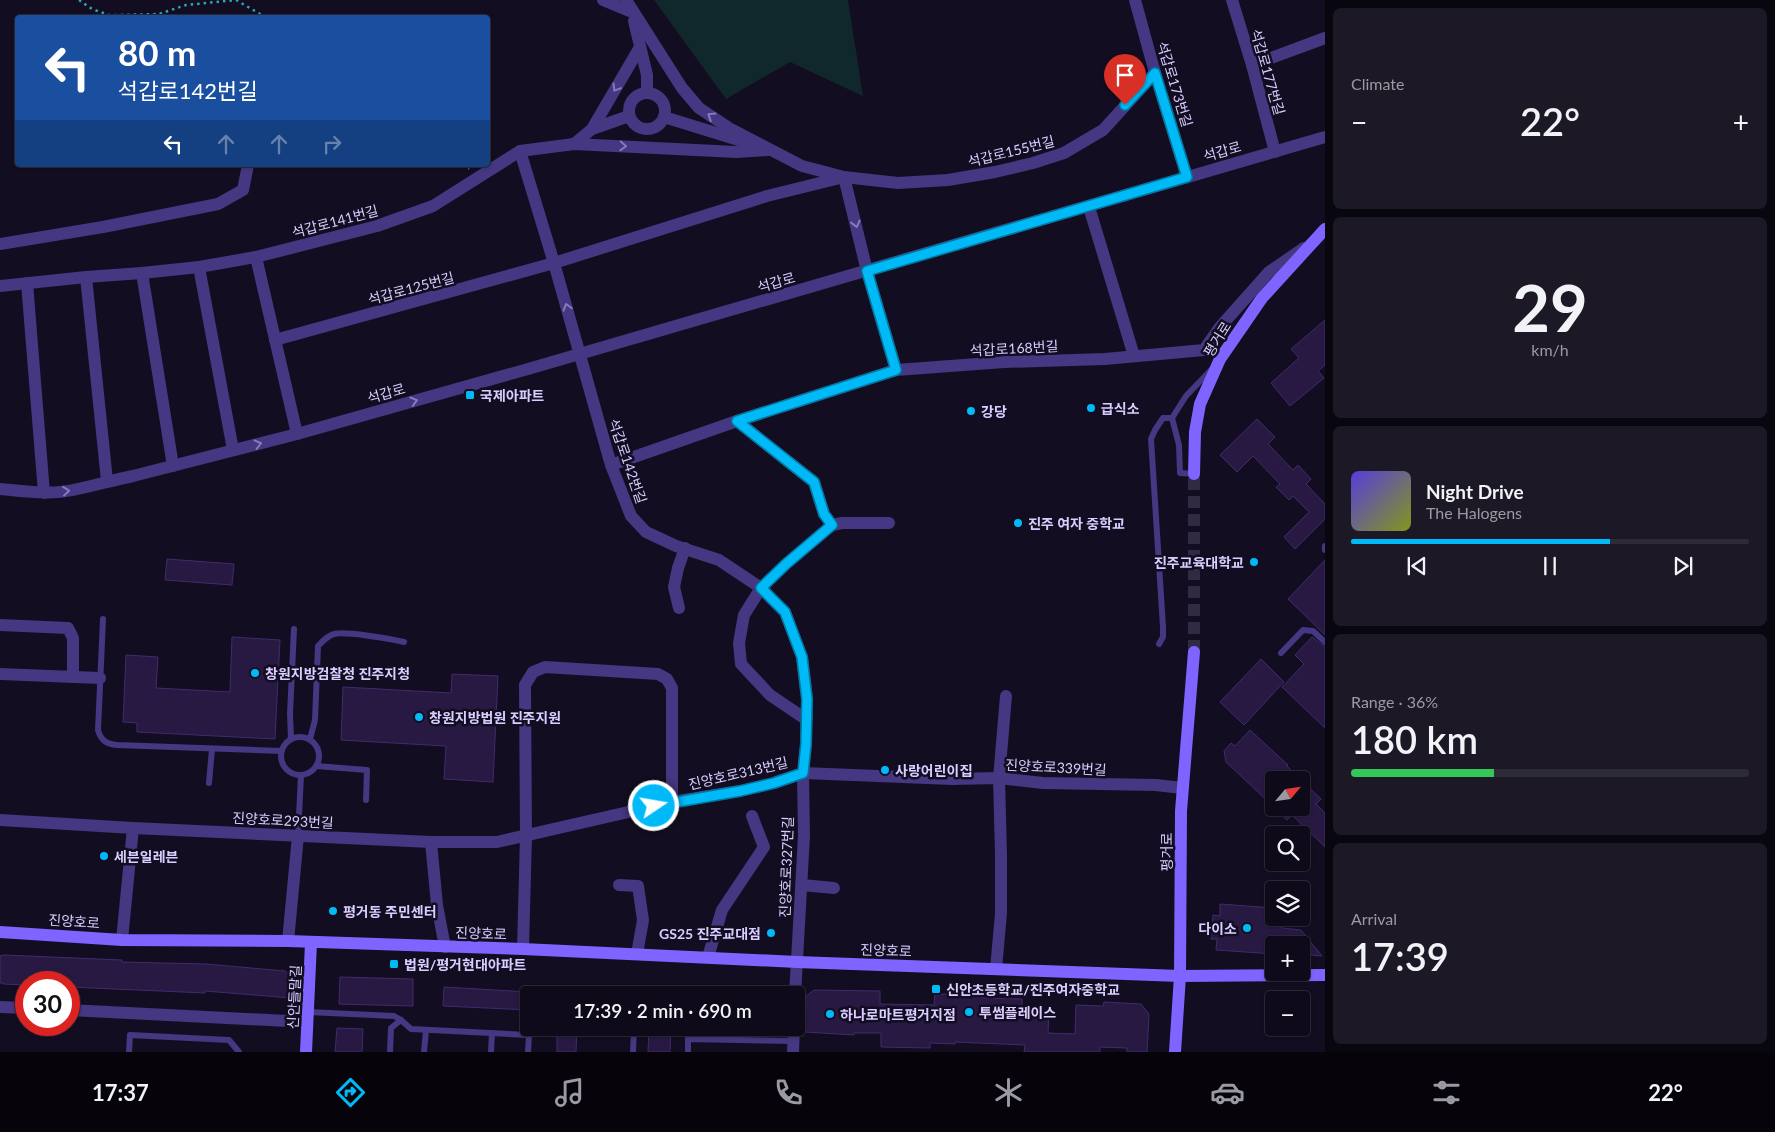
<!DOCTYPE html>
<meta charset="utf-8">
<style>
body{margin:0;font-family:Lato,"Noto Sans KR",sans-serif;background:#1c1826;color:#f1f3f6;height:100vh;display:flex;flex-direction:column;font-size:19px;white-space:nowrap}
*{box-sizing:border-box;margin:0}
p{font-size:16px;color:#9b9aa2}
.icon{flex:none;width:28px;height:28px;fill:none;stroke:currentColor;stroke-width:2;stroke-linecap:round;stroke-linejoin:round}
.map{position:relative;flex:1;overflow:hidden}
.sheet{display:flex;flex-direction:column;gap:8px;padding:8px;background:#08060e;width:450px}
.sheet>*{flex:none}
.guide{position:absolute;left:15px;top:15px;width:475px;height:152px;border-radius:5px;box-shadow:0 1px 4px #0004,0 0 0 1px #2e2b38;background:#1a4fa0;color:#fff;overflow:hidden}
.needle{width:32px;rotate:61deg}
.fabs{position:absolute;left:1265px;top:771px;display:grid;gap:10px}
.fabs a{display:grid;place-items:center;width:45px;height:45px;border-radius:5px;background:#0e0a19;box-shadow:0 1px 4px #0004,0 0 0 1px #2e2b38;font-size:25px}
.speed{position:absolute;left:15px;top:971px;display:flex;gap:10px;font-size:25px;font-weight:700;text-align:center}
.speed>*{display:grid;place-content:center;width:65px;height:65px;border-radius:50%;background:#0e0a19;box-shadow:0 1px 4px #0004,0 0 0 1px #2e2b38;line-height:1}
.speed .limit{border:8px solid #d22;background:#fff;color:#111}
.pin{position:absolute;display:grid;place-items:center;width:42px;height:42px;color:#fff;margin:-51px -21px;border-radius:50% 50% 50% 0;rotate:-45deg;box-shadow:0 0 5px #0007}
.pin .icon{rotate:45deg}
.me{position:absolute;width:55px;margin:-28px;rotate:78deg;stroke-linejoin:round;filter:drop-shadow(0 0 4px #0008)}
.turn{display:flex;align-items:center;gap:18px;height:105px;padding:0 20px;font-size:22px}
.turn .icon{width:65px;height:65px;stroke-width:2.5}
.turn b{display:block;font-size:35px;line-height:42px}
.lanes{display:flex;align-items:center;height:48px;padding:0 20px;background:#0003;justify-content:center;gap:25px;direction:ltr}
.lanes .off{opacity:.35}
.big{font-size:38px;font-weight:600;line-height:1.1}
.sheet .tile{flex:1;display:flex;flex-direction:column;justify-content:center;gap:8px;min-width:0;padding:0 18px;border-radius:8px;background:#1c1826}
.sheet .dial{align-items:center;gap:0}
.dial b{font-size:65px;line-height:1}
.song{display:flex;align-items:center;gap:15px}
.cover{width:60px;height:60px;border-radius:8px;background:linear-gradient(135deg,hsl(250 70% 55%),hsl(70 70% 35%))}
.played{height:5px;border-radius:2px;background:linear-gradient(90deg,#00baf8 65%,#2e2b38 65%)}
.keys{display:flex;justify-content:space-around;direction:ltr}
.heat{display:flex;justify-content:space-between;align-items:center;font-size:28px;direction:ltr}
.charge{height:8px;border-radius:4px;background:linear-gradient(90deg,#34c759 36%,#2e2b38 0)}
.trip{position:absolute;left:520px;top:986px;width:285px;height:50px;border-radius:5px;background:#0e0a19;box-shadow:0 1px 4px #0004,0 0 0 1px #2e2b38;font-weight:600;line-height:50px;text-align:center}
.tab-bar{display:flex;height:80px;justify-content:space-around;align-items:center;background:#06040a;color:#9b9aa2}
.tab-bar .icon{width:35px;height:35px}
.tab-bar .active{color:#00baf8}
.tab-bar b{font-size:22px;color:#f1f3f6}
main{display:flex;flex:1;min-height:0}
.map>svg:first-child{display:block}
.green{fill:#10282b}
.building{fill:#271942;stroke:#422a6e}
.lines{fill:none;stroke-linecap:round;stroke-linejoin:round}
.secondary-tunnel{stroke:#312a42;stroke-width:12;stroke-dasharray:12 6;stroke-linecap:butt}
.path{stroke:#2ca7b4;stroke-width:2.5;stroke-dasharray:2.5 4;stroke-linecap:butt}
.lane{stroke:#453781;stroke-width:6}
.street{stroke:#453781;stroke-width:12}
.secondary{stroke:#7f64ff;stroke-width:12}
.oneway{stroke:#887aba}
.route-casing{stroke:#0079a1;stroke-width:12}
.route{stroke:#00baf8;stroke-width:9}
.poi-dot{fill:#00baf8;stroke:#130d21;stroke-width:2}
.labels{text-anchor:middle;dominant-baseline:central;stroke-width:5;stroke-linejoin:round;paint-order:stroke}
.street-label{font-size:14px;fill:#dacdff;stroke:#130d21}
.poi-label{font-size:14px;font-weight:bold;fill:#dacdff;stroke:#130d21;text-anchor:start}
</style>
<main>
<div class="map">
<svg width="1325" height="1052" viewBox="0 0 1325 1052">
<rect width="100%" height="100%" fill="#130d21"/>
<path class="green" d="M654,0H848L863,96L790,62L726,99Z"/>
<g class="building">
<path d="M1325,320V365L1318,371L1324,378L1290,406L1271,383L1299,358L1291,349Z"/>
<path d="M1257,419L1275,437L1268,444L1293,470L1298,465L1311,479L1306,484L1325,504V519L1295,549L1284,537L1309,512L1293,496L1289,500L1276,487L1280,484L1253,456L1237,472L1220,455Z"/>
<path d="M167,559L234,564L232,585L165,580Z"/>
<path d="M1325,560V635L1288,599Z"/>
<path d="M232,637L280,640L275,739L137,732V723L123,722L126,655L158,657L156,688L230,692Z"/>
<path d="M1312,637L1325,647V728L1282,687L1304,664L1295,655Z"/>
<path d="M1261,659L1284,682L1244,725L1220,702Z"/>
<path d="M452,674L498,676L493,782L444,779L446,746L341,740L343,687L451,693Z"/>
<path d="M1250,730L1288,765L1287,766L1301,780H1274V807L1226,762L1224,751L1231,743L1235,746Z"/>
<path d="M1301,780L1321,799L1316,804L1325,813V847L1292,815L1287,820L1274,808H1301Z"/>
<path d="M1220,904L1274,908V918H1283L1282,928L1301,930L1322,956L1301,954V945H1274V954L1216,950L1217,939H1211L1213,915L1220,916Z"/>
<path d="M4,955L122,960V962L206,964L285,971L293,978L291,998L205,991V993L69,987V982H26V985L3,984V983H0V956Z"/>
<path d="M340,977L413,979V1006L339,1004Z"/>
<path d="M444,987L529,992V1010L443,1006Z"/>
<path d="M814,990L880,991V1004L934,1005L935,994L982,995V998L1022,999V1011L1049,1012L1048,1033L1075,1034L1076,1005L1103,1006L1104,1002L1141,1004L1149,1014L1147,1052H1127V1048L1100,1047V1052H1024L1025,1045L955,1042V1044L930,1043V1048L881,1047V1033H854V1035L805,1032L806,996Z"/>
<path d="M337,1028L363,1029L362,1052H335Z"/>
<path d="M557,1028H577L576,1052H557Z"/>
<path d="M649,1028H671L670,1052H648Z"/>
</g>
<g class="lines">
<path class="secondary-tunnel" d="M1194,652V474"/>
<g class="path">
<path d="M79,0L92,9L109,15H118L159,14L186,5L236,0L267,18"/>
<path d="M463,165L469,169"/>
</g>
<g class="lane">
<path d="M1172,418L1179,445L1180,473L1194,474"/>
<path d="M1325,546V550"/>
<path d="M103,619L98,730C101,741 107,744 117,745L282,751"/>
<path d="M1159,644L1163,637V627L1151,439L1155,430L1163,418H1172L1186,396L1211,370"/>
<path d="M1281,653L1303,630L1313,631L1325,642"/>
<circle cx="300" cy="756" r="19"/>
<path d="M291,739L290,714L294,629"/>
<path d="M310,739L315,720L318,646C323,641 327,636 334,634C345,631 391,639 404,642"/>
<path d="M316,766L367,770L366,800"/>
<path d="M209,783L212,749"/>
<path d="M298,836L301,775"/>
<path d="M308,1012L394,1016L401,1020L411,1029L529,1035L528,1052"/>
<path d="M688,1039V1028"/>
<path d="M129,1052L130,1035L229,1040L239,1052"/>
<path d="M390,1052L391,1028L401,1020"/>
<path d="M424,1052L426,1030"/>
<path d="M491,1052L492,1033"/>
<path d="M633,1052L634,1028"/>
<path d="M688,1052V1039L794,1041"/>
</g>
<g class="street">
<path d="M603,0L632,12"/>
<path d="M626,0L682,88L699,108L729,128L802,166L844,177L898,183L948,180L995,172L1033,163L1064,153L1103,130L1155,73"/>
<path d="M1135,0L1155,73L1187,177"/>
<path d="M1232,0L1252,65L1275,152"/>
<path d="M634,21L647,75V93"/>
<path d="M1252,65L1325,38"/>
<circle cx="647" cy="111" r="18"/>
<path d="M664,117L745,142"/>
<path d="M592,129L629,116"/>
<path d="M574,144L592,129L640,47"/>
<path d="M520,151L554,263L611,465L631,516L646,532L676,546L719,560L761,588L785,612L802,657L807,699L806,744L803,773L804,836L795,995"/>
<path d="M1089,207L1134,356"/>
<path d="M0,244L103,227L218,204L243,190L248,165"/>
<path d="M256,257L297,434"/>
<path d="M199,267L233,450"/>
<path d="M142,273L173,466"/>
<path d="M86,277L107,481"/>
<path d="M27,283L44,493"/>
<path d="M0,286L86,277L142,273L199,267L256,257L377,226L433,206L520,151L574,144L736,152L768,150"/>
<path d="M275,340L554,263L767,196L844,177L867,271L896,370L737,421L611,465"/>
<path d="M896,370L1004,362L1105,359L1204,350L1220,327L1269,272L1304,248"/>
<path d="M737,421L814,482L824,514L832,525"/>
<path d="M0,489C24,491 49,495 73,490C93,486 113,480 133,476L297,434L528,369L1325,137"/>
<path d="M679,608L674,587L678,568L685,548"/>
<path d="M0,625L68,628L73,638V677"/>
<path d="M0,674L100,678"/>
<path d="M807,720L770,695L741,664L739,643L744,615L761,588L786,564L832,525L842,523H889"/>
<path d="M0,820L133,828L122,940"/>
<path d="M133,828L431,842H497L672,802L740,791L774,783L803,773L952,779L999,778L1043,783L1156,785L1182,788"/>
<path d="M431,842L437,905L445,947"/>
<path d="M619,885L638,886L643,920L637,954"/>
<path d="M802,885L834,888"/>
<path d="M288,941L298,836"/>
<path d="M523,949L526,836L525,685L533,672L545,667L658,674L667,679L672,688V802"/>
<path d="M708,957L722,910L764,847L752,816"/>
<path d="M996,969L1001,913V855L999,778L1006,696"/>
<path d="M0,1007L26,1008"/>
<path d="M69,1010L307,1022"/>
<path d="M793,1052L794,1028"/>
</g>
<g class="secondary">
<path d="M1194,474L1195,432L1200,404L1220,359L1262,298L1325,229"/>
<path d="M0,932L122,940L288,941L523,949L797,962L1180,976L1325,975"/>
<path d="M306,1052L311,943"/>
<path d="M1175,1052L1180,976L1181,811L1194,652"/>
</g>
</g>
<defs><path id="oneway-chevron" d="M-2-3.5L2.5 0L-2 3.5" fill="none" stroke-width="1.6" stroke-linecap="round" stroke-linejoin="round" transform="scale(1.25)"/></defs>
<g class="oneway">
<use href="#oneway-chevron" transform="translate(616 88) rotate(121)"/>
<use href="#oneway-chevron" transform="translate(711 116) rotate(-148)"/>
<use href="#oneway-chevron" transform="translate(623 146) rotate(3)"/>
<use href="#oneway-chevron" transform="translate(856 224) rotate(76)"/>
<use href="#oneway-chevron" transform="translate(567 307) rotate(-106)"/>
<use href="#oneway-chevron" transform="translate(414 401) rotate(-16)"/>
<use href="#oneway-chevron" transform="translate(258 444) rotate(-14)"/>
<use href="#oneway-chevron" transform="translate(66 491) rotate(-6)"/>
</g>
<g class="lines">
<g class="route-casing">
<path id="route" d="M654,806L740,791L774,783L803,773L806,744L807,699L802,657L785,612L761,588L786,564L832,525L824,514L814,482L737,421L896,370L867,271L1187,177L1155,73L1125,105"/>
</g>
<use href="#route" class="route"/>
</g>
<g class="poi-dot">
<rect x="465" y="390" width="10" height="10" rx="2.5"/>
<circle cx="1091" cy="408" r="5"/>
<circle cx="971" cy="411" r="5"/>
<circle cx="1018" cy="523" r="5"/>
<circle cx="1254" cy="562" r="5"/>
<circle cx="255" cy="673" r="5"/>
<circle cx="419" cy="717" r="5"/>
<circle cx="885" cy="770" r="5"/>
<circle cx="104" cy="856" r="5"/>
<circle cx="333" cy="911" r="5"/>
<circle cx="1247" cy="928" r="5"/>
<circle cx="771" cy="933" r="5"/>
<rect x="389" y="959" width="10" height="10" rx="2.5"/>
<rect x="931" y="984" width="10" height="10" rx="2.5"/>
<circle cx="969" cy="1012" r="5"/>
<circle cx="830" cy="1014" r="5"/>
</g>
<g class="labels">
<g class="street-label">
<text transform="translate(1268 72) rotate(74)">석갑로177번길</text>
<text transform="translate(1175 84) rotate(73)">석갑로173번길</text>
<text transform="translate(1011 151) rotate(-14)">석갑로155번길</text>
<text transform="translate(1222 151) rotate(-16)">석갑로</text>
<text transform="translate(335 221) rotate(-15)">석갑로141번길</text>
<text transform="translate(776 282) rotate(-16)">석갑로</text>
<text transform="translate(411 288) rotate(-15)">석갑로125번길</text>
<text transform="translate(1217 339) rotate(-58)">평거로</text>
<text transform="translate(1014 348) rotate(-3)">석갑로168번길</text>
<text transform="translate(386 393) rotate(-16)">석갑로</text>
<text transform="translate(628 461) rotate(71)">석갑로142번길</text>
<text transform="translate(1056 767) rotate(3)">진양호로339번길</text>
<text transform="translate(738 773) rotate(-13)">진양호로313번길</text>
<text transform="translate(283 820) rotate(3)">진양호로293번길</text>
<text transform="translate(1166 852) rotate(-90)">평거로</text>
<text transform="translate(786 867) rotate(-88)">진양호로327번길</text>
<text transform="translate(74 921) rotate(4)">진양호로</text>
<text transform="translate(481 933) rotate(2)">진양호로</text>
<text transform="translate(886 950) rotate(2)">진양호로</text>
<text transform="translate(294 997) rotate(-87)">신안들말길</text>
</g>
<g class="poi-label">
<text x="480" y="395">국제아파트</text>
<text x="1101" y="408">급식소</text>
<text x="981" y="411">강당</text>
<text x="1028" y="523">진주 여자 중학교</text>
<text x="1244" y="562" text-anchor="end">진주교육대학교</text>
<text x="265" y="673">창원지방검찰청 진주지청</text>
<text x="429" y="717">창원지방법원 진주지원</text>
<text x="895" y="770">사랑어린이집</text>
<text x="114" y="856">세븐일레븐</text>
<text x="343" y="911">평거동 주민센터</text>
<text x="1237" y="928" text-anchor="end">다이소</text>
<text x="761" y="933" text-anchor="end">GS25 진주교대점</text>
<text x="404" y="964">법원/평거현대아파트</text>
<text x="946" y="989">신안초등학교/진주여자중학교</text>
<text x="979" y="1012">투썸플레이스</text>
<text x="840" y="1014">하나로마트평거지점</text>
</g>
</g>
</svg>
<div class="fabs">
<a><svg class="needle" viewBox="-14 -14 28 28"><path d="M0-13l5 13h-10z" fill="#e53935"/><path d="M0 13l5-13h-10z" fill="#9b9aa2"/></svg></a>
<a><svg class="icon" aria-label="search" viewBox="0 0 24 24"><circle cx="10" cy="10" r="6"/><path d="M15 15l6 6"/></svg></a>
<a><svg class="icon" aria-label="layers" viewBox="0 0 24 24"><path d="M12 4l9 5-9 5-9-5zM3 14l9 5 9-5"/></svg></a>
<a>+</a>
<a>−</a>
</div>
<div class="speed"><div class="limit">30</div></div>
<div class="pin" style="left:1125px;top:105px;background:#d93025"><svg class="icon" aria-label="arrive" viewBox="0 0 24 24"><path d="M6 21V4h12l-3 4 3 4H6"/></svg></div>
<svg class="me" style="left:654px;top:806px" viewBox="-20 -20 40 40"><circle r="17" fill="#00baf8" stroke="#fff" stroke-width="3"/><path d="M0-11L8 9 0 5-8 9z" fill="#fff"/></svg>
<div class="trip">17:39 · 2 min · 690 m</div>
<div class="guide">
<div class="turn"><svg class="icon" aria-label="left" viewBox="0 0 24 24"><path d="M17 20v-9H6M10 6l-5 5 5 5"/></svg><div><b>80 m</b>석갑로142번길</div></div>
<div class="lanes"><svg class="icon" aria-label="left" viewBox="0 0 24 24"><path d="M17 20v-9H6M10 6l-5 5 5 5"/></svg><svg class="icon off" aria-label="ahead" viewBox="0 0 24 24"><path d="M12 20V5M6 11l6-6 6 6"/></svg><svg class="icon off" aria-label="ahead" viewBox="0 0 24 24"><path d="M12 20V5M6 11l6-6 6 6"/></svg><svg class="icon off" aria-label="right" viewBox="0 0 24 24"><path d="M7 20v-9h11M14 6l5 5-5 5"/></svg></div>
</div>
</div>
<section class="sheet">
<div class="tile"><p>Climate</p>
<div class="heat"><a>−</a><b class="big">22°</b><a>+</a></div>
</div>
<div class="tile dial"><b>29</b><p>km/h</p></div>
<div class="tile">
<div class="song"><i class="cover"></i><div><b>Night Drive</b><p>The Halogens</p></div></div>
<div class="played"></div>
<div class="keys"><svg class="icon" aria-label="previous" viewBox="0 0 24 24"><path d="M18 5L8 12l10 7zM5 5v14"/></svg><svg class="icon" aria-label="pause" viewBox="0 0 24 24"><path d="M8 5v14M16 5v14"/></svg><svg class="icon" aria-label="next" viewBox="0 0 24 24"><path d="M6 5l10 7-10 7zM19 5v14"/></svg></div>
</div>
<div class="tile"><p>Range · 36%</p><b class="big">180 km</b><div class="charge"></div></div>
<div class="tile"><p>Arrival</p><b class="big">17:39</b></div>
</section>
</main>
<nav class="tab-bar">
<b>17:37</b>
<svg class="icon active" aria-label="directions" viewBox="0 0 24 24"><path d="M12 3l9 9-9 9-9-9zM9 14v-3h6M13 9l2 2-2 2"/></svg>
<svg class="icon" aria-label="music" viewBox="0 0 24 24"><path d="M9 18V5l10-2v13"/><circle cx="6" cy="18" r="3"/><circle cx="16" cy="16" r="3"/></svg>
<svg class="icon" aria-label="phone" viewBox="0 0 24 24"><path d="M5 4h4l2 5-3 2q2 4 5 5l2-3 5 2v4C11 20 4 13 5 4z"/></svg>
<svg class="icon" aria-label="climate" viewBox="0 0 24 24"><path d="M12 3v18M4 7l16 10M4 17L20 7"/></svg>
<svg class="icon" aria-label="car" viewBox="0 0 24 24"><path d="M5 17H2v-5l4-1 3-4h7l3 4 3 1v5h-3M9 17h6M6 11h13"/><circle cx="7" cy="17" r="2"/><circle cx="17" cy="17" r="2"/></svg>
<svg class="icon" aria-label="filters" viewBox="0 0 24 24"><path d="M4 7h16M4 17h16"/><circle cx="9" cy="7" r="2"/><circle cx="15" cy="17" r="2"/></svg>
<b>22°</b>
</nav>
